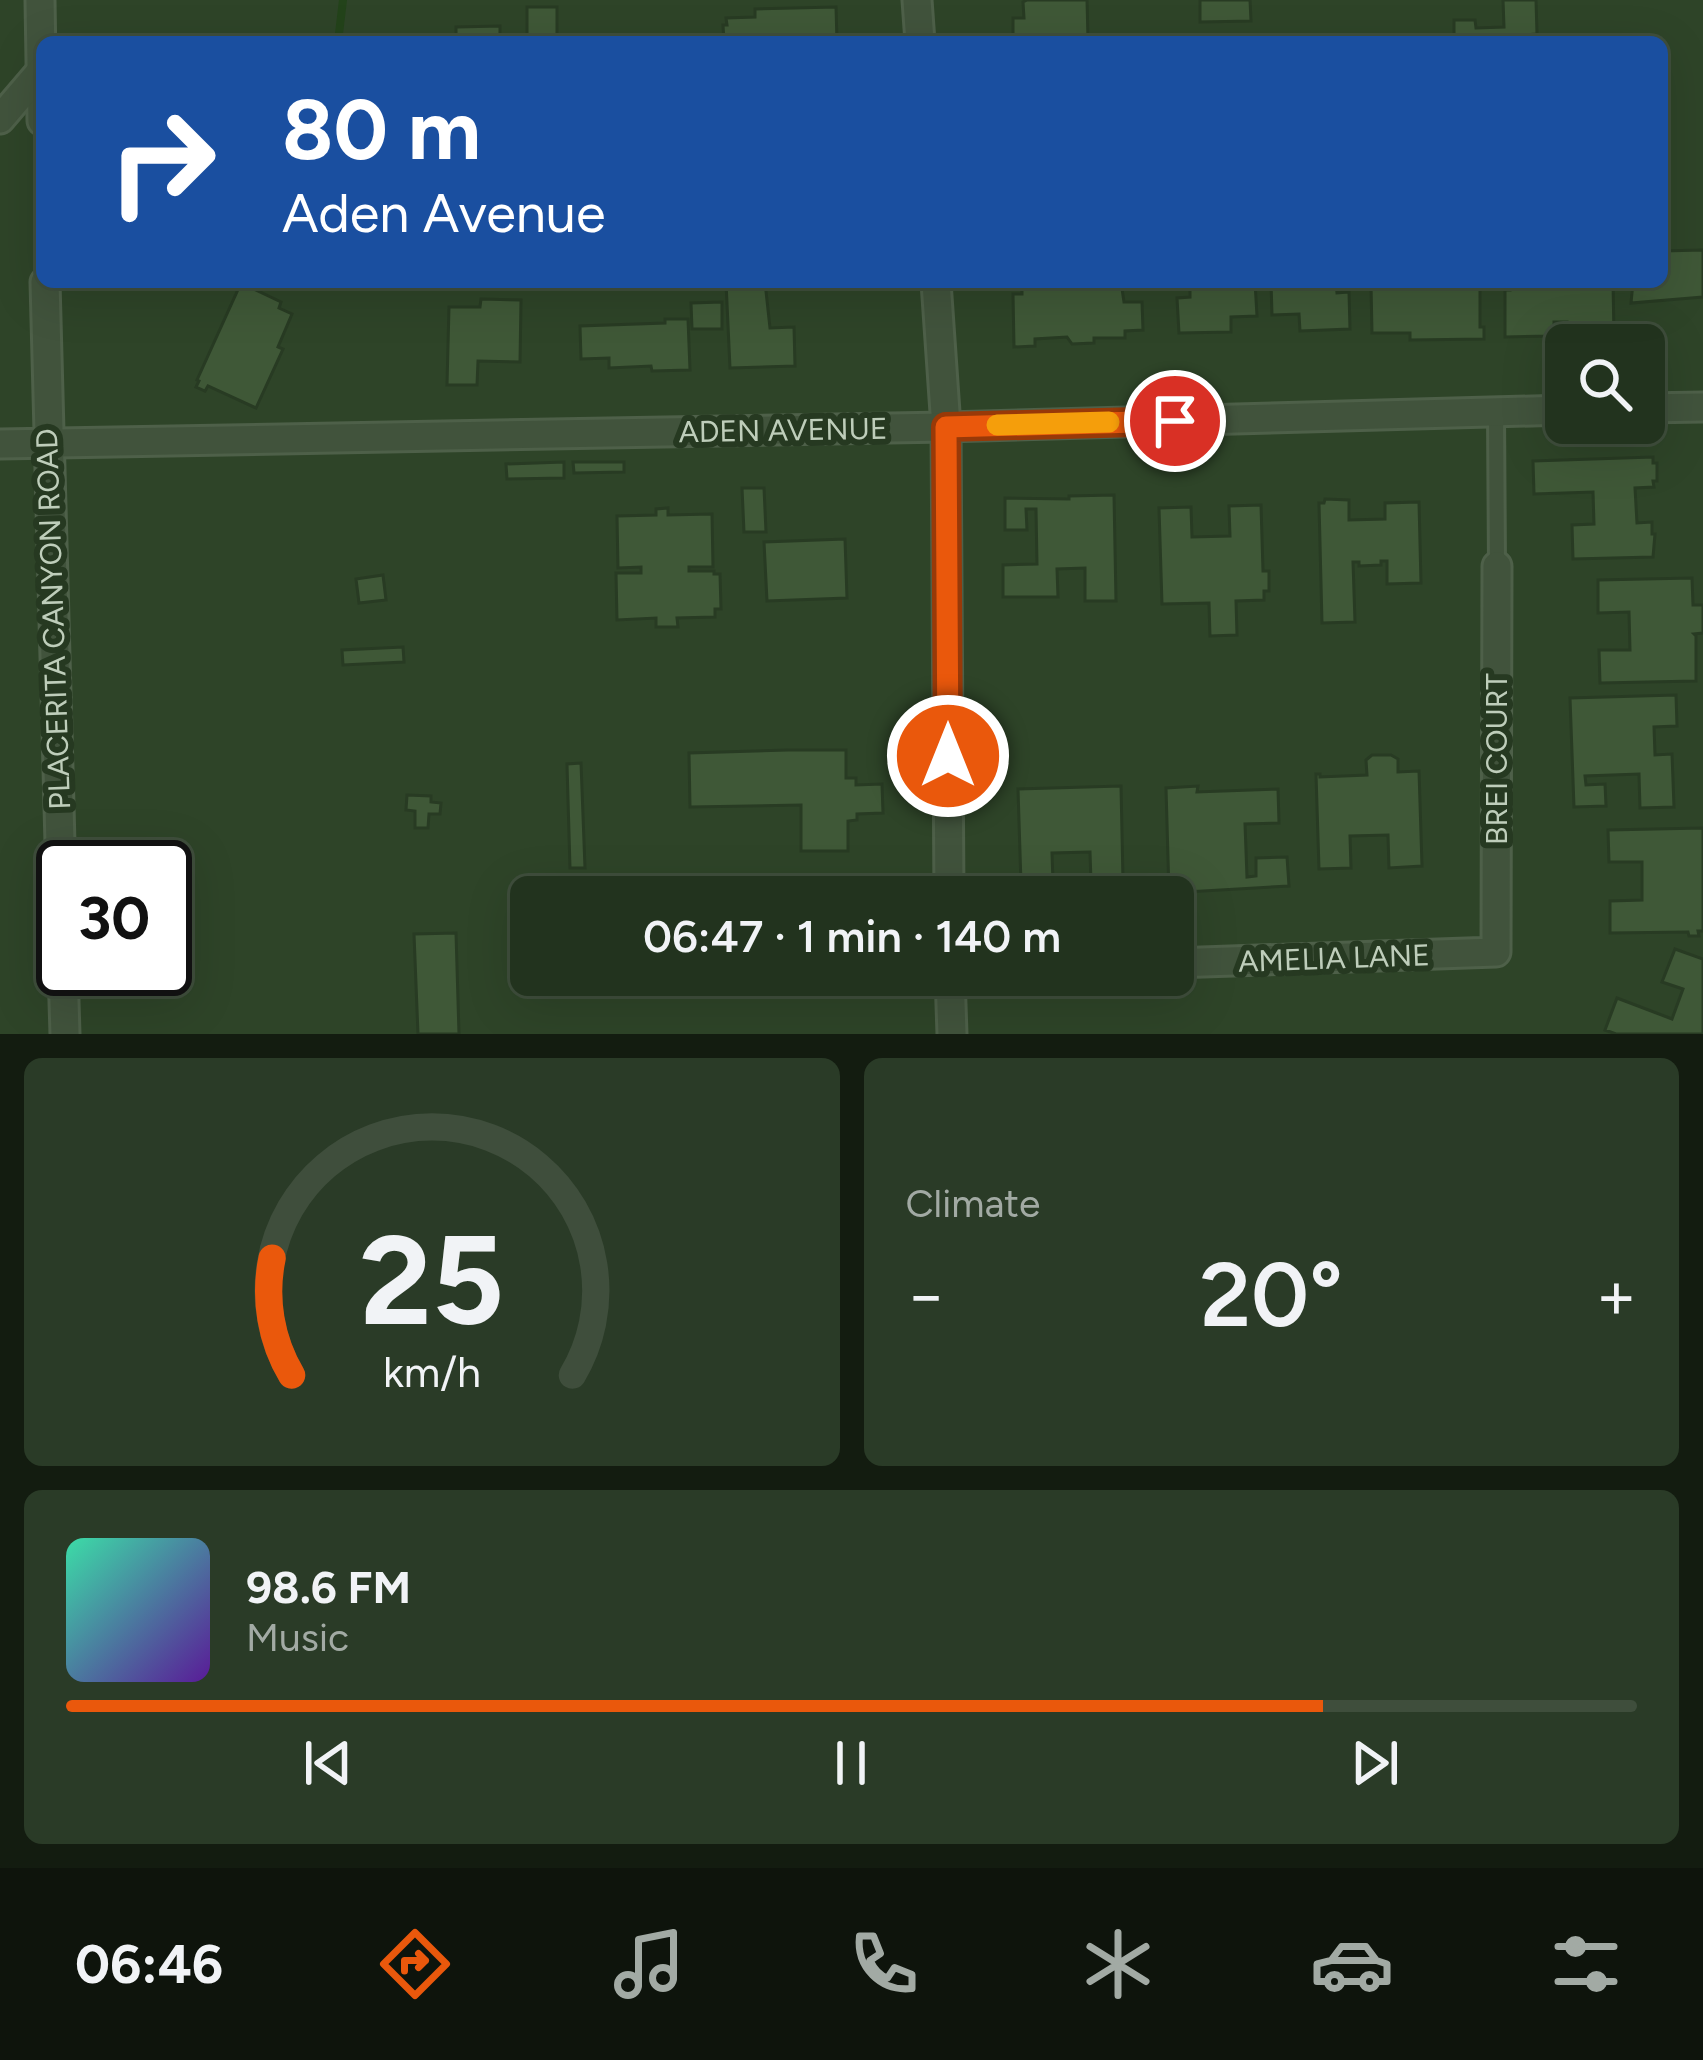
<!DOCTYPE html>
<meta charset="utf-8">
<style>
body{margin:0;font-family:Figtree,sans-serif;background:#2a3b27;color:#f1f3f6;height:100vh;display:flex;flex-direction:column;font-size:45px;white-space:nowrap}
*{box-sizing:border-box;margin:0}
p{font-size:39px;color:#a2aaa4}
.icon{flex:none;width:66px;height:66px;fill:none;stroke:currentColor;stroke-width:2;stroke-linecap:round;stroke-linejoin:round}
.map{position:relative;height:1034px;overflow:hidden}
.details{display:flex;flex-direction:column;gap:24px;padding:24px;background:#131c10;flex:1}
.details>*{flex:none}
.hud{position:absolute;left:36px;top:36px;width:1632px;height:252px;border-radius:18px;box-shadow:0 12px 48px #0002,0 0 0 3px #3f4e3c;background:#1a4fa0;color:#fff;overflow:hidden}
.tools{position:absolute;left:1545px;top:324px;display:grid;gap:24px}
.tools a{display:grid;place-items:center;width:120px;height:120px;border-radius:18px;background:#22331e;box-shadow:0 12px 48px #0002,0 0 0 3px #3f4e3c;font-size:60px}
.speed{position:absolute;left:36px;top:840px;display:flex;gap:24px;font-size:60px;font-weight:700;text-align:center}
.speed>*{display:grid;place-content:center;width:156px;height:156px;border-radius:50%;background:#22331e;box-shadow:0 12px 48px #0002,0 0 0 3px #3f4e3c;line-height:1}
.speed .limit{border:6px solid #111;border-radius:18px;background:#fff;color:#111}
.pin{position:absolute;display:grid;place-items:center;width:102px;height:102px;color:#fff;margin:-51px;border:6px solid #fff;border-radius:50%;box-shadow:0 3px 12px #0007}
.me{position:absolute;width:132px;margin:-66px;rotate:0deg;stroke-linejoin:round;filter:drop-shadow(0 0 9px #0008)}
.turn{display:flex;align-items:center;gap:42px;height:252px;padding:0 48px;font-size:54px}
.turn .icon{width:156px;height:156px;stroke-width:2.5}
.turn b{display:block;font-size:84px;line-height:102px}
.big{font-size:90px;font-weight:600;line-height:1.1}
.details .card{flex:1;display:flex;flex-direction:column;justify-content:center;gap:18px;min-width:0;padding:0 42px;border-radius:18px;background:#2a3b27}
.details .dial{align-items:center;gap:0}
.dial svg{height:312px;overflow:visible;fill:none;stroke:#3f4e3c;stroke-width:7;stroke-linecap:round;text-anchor:middle}
.dial text{fill:#f1f3f6;stroke:none}
.song{display:flex;align-items:center;gap:36px}
.cover{width:144px;height:144px;border-radius:18px;background:linear-gradient(135deg,hsl(160 70% 55%),hsl(270 70% 35%))}
.played{height:12px;border-radius:6px;background:linear-gradient(90deg,#ea580c 80%,#3f4e3c 80%)}
.keys{display:flex;justify-content:space-around;direction:ltr}
.heat{display:flex;justify-content:space-between;align-items:center;font-size:66px;direction:ltr}
.details .tiles{flex:1;display:grid;gap:24px;grid-template-columns:1fr 1fr}
.card:last-child{grid-column:span 2}
.trip{position:absolute;left:510px;top:876px;width:684px;height:120px;border-radius:18px;background:#22331e;box-shadow:0 12px 48px #0002,0 0 0 3px #3f4e3c;font-weight:600;line-height:120px;text-align:center}
.tab-bar{display:flex;height:192px;justify-content:space-around;align-items:center;background:#0e140c;color:#a2aaa4}
.tab-bar .icon{width:84px;height:84px}
.tab-bar .on{color:#ea580c}
.tab-bar b{font-size:54px;color:#f1f3f6}
.map>svg:first-child{display:block}
.lines{fill:none;stroke-linecap:round;stroke-linejoin:round}
.stream{stroke:#23431a;stroke-width:8}
.building{fill:#3f5837;stroke:#283b23;stroke-width:3}
.service-casing{stroke:#4e6049;stroke-width:20}
.minor-casing{stroke:#4e6049;stroke-width:33}
.service{stroke:#41533c;stroke-width:14}
.minor{stroke:#41533c;stroke-width:27}
.route-casing{stroke:#983908;stroke-width:30}
.route{stroke:#ea580c;stroke-width:21}
.slow{stroke:#f59e0b;stroke-width:21}
.labels{text-anchor:middle;dominant-baseline:central;stroke-width:12;stroke-linejoin:round;paint-order:stroke}
.street-label{font-size:30px;fill:#becdba;stroke:#263921}
</style>
<div class="map">
<svg width="1703" height="1034" viewBox="0 0 1703 1034">
<rect width="100%" height="100%" fill="#2e4428"/>
<g class="lines">
<path class="stream" d="M338,42L343,0"/>
</g>
<g class="building">
<path d="M1027,0H1087L1088,39L1013,42V18H1024L1023,2Z"/>
<path d="M1200,0H1250L1251,21L1200,22Z"/>
<path d="M1503,0H1536L1537,34L1523,35V42H1454V20H1475L1476,28L1504,27Z"/>
<rect x="527" y="7" width="30" height="35"/>
<path d="M836,7L837,42H724L723,25H727L726,18L755,17V9Z"/>
<path d="M500,26V42H456V27Z"/>
<path d="M1703,250V297L1631,303L1633,282H1662V251Z"/>
<path d="M726,282H765L770,328L794,327L795,366L730,368Z"/>
<path d="M1022,282H1121L1124,302H1142L1143,330L1125,331V338H1094V343L1072,344L1067,337L1035,339V346L1014,347L1013,294H1022Z"/>
<path d="M1190,282H1255L1257,316L1231,317V332L1179,333L1177,298L1190,297Z"/>
<path d="M1271,282H1336L1337,293L1349,292L1350,329L1300,331L1299,314L1272,315Z"/>
<path d="M1547,282H1613L1614,336H1567V322H1554V336L1505,337V290H1510V285H1547Z"/>
<path d="M241,283L281,302L279,308L292,314L278,347L283,349L256,408L208,386L205,391L196,387L199,381L197,380Z"/>
<path d="M1480,283V327H1484V339L1410,340V333H1372L1371,285Z"/>
<path d="M481,299L521,300L520,362L478,361L477,385H447L449,307H480Z"/>
<path d="M722,302V329H692L691,303Z"/>
<path d="M665,319H688L690,370L652,371L651,366L609,368V358L581,359L580,326L665,323Z"/>
<path d="M1653,457V463H1657V481H1653L1654,487L1635,488L1637,523L1652,522V534H1655L1653,557L1573,559L1572,525L1594,524L1593,492L1534,494L1533,461Z"/>
<path d="M564,462V478L507,479L506,464Z"/>
<path d="M573,462H624V472L574,473Z"/>
<path d="M742,488H764L766,532H744Z"/>
<path d="M1114,495L1116,601H1085V568L1057,569L1058,597H1003V565L1037,564L1036,509H1026L1027,530H1005V498L1069,499V496Z"/>
<path d="M1325,499L1349,500V520L1385,519V503L1419,502L1421,583L1387,584V561H1381V565L1359,566V562H1353L1355,622L1322,623L1319,503H1324Z"/>
<path d="M1261,505L1263,571H1269V591H1264V600L1236,601L1237,635L1210,636L1209,603L1162,604L1159,508L1191,507L1192,537L1230,536L1229,506Z"/>
<path d="M668,508V515L712,514L713,567H689V571H714V574H720L721,609H715V617L677,618L678,627H656V618L617,620L616,573H641V567L618,568L617,516L656,515V509Z"/>
<path d="M845,539L847,598L767,601L764,542Z"/>
<path d="M383,575L386,600L359,603L356,579Z"/>
<path d="M1692,578L1693,605H1703V633L1694,634L1696,636V681L1600,683L1599,650H1630L1629,612L1598,613V580Z"/>
<path d="M403,647L404,662L343,665L342,650Z"/>
<path d="M1676,695L1677,726L1654,727L1655,755L1672,754L1674,807L1640,808L1639,774L1585,776L1586,785L1605,784L1606,806L1574,807L1570,698Z"/>
<path d="M788,750H846V778H856V785L882,784L883,813L857,814V820L848,821V851H801V805L690,807L689,753Z"/>
<path d="M1372,755H1391L1398,759V772L1419,771L1422,866L1389,868L1388,835L1350,836L1351,868L1319,869L1316,774H1320V777L1367,775L1366,760Z"/>
<path d="M581,763L585,868H570L567,764Z"/>
<path d="M1121,786L1123,881L1091,882L1090,852L1052,853L1053,883L1021,884L1018,789Z"/>
<path d="M1198,786L1197,792L1278,789L1279,823L1245,824L1247,877L1256,876V858L1287,857L1289,886L1169,893L1166,788Z"/>
<path d="M407,795L431,796V802L441,803L440,814H429L428,828H415V811L406,810Z"/>
<path d="M1703,828V931H1698L1699,936H1689L1688,932L1610,933V901L1642,900V862H1609L1608,830Z"/>
<path d="M165,857V867H112V858Z"/>
<path d="M784,885L785,897H750L749,887Z"/>
<path d="M456,933L459,1034H418L414,934Z"/>
<path d="M1675,949L1703,959V1034H1616L1605,1030L1617,998L1672,1019L1683,989L1662,982Z"/>
</g>
<g class="lines">
<g class="service-casing">
<path id="service" d="M1496,412L1497,566"/>
</g>
<g class="minor-casing">
<g id="minor">
<path d="M40,0L42,121"/>
<path d="M917,0L920,42"/>
<path d="M0,119L41,71"/>
<path d="M45,282L63,956"/>
<path d="M936,282L946,427L949,897"/>
<path d="M1644,408L1703,407"/>
<path d="M0,444L946,427L1566,410"/>
<path d="M1173,963L1496,952L1497,566"/>
<path d="M63,969L65,1034"/>
<path d="M950,975L952,1034"/>
</g>
</g>
<use href="#service" class="service"/>
<use href="#minor" class="minor"/>
</g>
<g class="lines">
<g class="route-casing">
<path id="route" d="M948,756L946,427L1175,421"/>
</g>
<use href="#route" class="route"/>
<path class="slow" d="M997,425L1109,422"/>
</g>
<g class="labels">
<g class="street-label">
<text transform="translate(783 430) rotate(-1)">ADEN AVENUE</text>
<text transform="translate(53 619) rotate(-92)">PLACERITA CANYON ROAD</text>
<text transform="translate(1496 759) rotate(-90)">BREI COURT</text>
<text transform="translate(1334 958) rotate(-2)">AMELIA LANE</text>
</g>
</g>
</svg>
<div class="tools">
<a><svg class="icon" aria-label="search" viewBox="0 0 24 24"><circle cx="10" cy="10" r="6"/><path d="M15 15l6 6"/></svg></a>
</div>
<div class="speed"><div class="limit">30</div></div>
<div class="pin" style="left:1175px;top:421px;background:#d93025"><svg class="icon" aria-label="arrive" viewBox="0 0 24 24"><path d="M6 21V4h12l-3 4 3 4H6"/></svg></div>
<svg class="me" style="left:948px;top:756px" viewBox="-20 -20 40 40"><circle r="17" fill="#ea580c" stroke="#fff" stroke-width="3"/><path d="M0-11L8 9 0 5-8 9z" fill="#fff"/></svg>
<div class="trip">06:47 · 1 min · 140 m</div>
<div class="hud">
<div class="turn"><svg class="icon" aria-label="right" viewBox="0 0 24 24"><path d="M7 20v-9h11M14 6l5 5-5 5"/></svg><div><b>80 m</b>Aden Avenue</div></div>
</div>
</div>
<section class="details">
<div class="tiles">
<div class="card dial"><svg viewBox="0 0 100 80">
<path d="M14 69A42 42 0 1 1 86 69"/>
<path d="M14 69A42 42 0 0 1 9 39" stroke="#ea580c"/>
<text x="50" y="56" font-size="32" font-weight="700">25</text>
<text x="50" y="72" font-size="11">km/h</text>
</svg></div>
<div class="card"><p>Climate</p>
<div class="heat"><a>−</a><b class="big">20°</b><a>+</a></div>
</div>
<div class="card">
<div class="song"><i class="cover"></i><div><b>98.6 FM</b><p>Music</p></div></div>
<div class="played"></div>
<div class="keys"><svg class="icon" aria-label="previous" viewBox="0 0 24 24"><path d="M18 5L8 12l10 7zM5 5v14"/></svg><svg class="icon" aria-label="pause" viewBox="0 0 24 24"><path d="M8 5v14M16 5v14"/></svg><svg class="icon" aria-label="next" viewBox="0 0 24 24"><path d="M6 5l10 7-10 7zM19 5v14"/></svg></div>
</div>
</div>
</section>
<nav class="tab-bar">
<b>06:46</b>
<svg class="icon on" aria-label="directions" viewBox="0 0 24 24"><path d="M12 3l9 9-9 9-9-9zM9 14v-3h6M13 9l2 2-2 2"/></svg>
<svg class="icon" aria-label="music" viewBox="0 0 24 24"><path d="M9 18V5l10-2v13"/><circle cx="6" cy="18" r="3"/><circle cx="16" cy="16" r="3"/></svg>
<svg class="icon" aria-label="phone" viewBox="0 0 24 24"><path d="M5 4h4l2 5-3 2q2 4 5 5l2-3 5 2v4C11 20 4 13 5 4z"/></svg>
<svg class="icon" aria-label="climate" viewBox="0 0 24 24"><path d="M12 3v18M4 7l16 10M4 17L20 7"/></svg>
<svg class="icon" aria-label="car" viewBox="0 0 24 24"><path d="M5 17H2v-5l4-1 3-4h7l3 4 3 1v5h-3M9 17h6M6 11h13"/><circle cx="7" cy="17" r="2"/><circle cx="17" cy="17" r="2"/></svg>
<svg class="icon" aria-label="filters" viewBox="0 0 24 24"><path d="M4 7h16M4 17h16"/><circle cx="9" cy="7" r="2"/><circle cx="15" cy="17" r="2"/></svg>
</nav>
